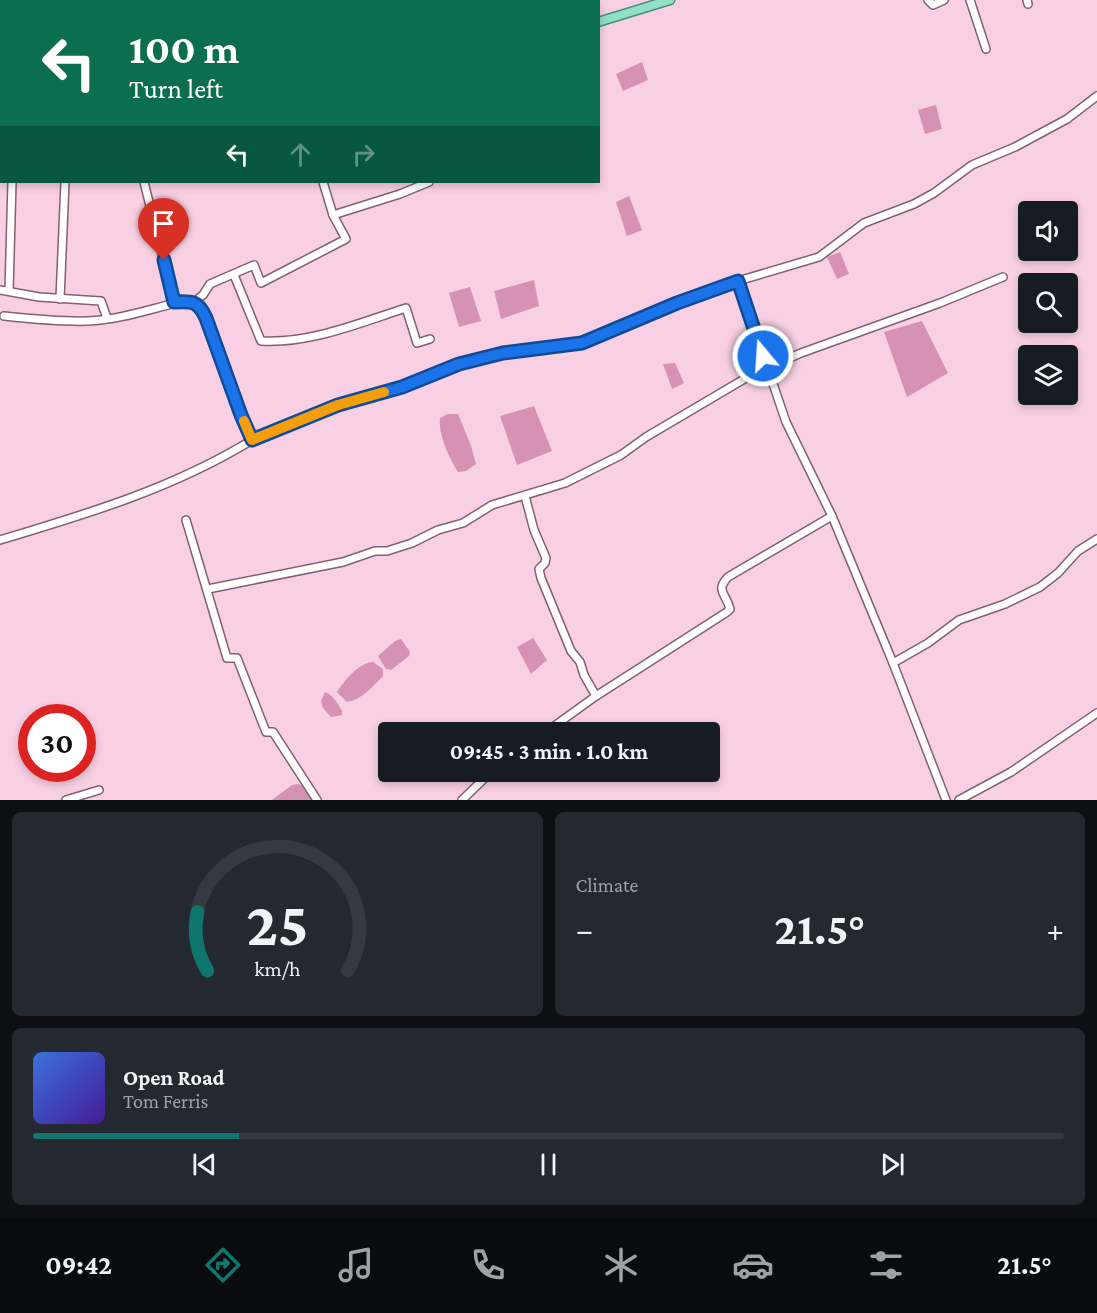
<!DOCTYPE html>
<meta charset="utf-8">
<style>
body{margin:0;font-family:"Crimson Pro",serif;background:#242831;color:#f1f3f6;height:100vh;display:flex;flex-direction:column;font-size:22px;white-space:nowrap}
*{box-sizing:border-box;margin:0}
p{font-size:20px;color:#9ea1a6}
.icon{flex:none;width:33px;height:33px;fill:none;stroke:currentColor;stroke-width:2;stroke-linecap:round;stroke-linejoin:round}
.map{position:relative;height:800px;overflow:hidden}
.panel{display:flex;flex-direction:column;gap:12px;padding:12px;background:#0d0f14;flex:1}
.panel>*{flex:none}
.top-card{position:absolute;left:0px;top:0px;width:600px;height:183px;box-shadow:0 3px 9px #0003;background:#0b6e4f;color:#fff;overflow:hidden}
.tools{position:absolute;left:1018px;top:201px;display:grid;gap:12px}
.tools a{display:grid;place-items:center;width:60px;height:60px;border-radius:6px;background:#171b24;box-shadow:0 3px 9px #0003;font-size:30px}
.speed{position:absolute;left:18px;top:704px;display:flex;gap:12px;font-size:30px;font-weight:700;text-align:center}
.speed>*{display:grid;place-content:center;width:78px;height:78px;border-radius:50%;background:#171b24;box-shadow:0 3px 9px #0003;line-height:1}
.speed .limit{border:9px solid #d22;background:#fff;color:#111}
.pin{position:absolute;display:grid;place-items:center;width:51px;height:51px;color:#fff;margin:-62px -26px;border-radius:50% 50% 50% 0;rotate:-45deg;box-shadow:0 0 6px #0007}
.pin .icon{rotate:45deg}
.me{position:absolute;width:66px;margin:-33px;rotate:342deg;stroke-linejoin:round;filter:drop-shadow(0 0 4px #0008)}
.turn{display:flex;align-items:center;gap:21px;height:126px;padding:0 30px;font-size:27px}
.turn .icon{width:78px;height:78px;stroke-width:2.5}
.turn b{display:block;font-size:42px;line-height:51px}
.lanes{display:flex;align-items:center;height:57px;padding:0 30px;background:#0003;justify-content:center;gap:30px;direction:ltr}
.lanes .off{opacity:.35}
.big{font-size:45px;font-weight:700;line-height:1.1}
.panel .widget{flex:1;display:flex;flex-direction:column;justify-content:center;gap:9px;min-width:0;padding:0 21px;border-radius:9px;background:#242831}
.panel .dial{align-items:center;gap:0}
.dial svg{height:156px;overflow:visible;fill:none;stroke:#363941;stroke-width:7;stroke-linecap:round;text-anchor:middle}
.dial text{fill:#f1f3f6;stroke:none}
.song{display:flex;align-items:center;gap:18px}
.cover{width:72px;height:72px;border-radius:9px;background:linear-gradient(135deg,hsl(220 70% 55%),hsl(260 70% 35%))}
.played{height:6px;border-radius:3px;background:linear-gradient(90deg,#0f766e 20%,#363941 20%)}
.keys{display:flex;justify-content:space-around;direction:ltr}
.heat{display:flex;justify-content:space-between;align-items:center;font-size:33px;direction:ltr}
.panel .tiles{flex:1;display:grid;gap:12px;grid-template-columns:1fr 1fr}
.widget:last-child{grid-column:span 2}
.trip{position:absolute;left:378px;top:722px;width:342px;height:60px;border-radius:6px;background:#171b24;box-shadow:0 3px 9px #0003;font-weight:700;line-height:60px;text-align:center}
.dock{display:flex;height:96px;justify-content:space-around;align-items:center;background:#090b0e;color:#9ea1a6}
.dock .icon{width:42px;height:42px}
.dock .on{color:#0f766e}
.dock b{font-size:27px;color:#f1f3f6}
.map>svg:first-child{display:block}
.built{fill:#f3c3da}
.water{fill:#d592b4}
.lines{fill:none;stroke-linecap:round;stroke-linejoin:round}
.minor-casing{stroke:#836071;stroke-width:10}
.major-casing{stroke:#419178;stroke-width:11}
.minor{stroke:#fff;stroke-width:7}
.major{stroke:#90dfc6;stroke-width:8}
.route-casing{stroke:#114b97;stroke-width:15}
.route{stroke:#1a73e8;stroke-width:10}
.slow{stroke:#f59e0b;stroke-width:10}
</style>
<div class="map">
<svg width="1097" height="800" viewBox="0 0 1097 800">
<rect width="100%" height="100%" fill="#f9d0e3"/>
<path class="built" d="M0,0H119L2,2L0,161Z"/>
<g class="water">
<path d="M642,62L648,80L623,91L616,74Z"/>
<path d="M936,105L942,129L925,134L918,110Z"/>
<path d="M629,196L642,230L627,236L616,202Z"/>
<path d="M840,252L849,274L837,279L827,257Z"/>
<path d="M534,280L539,306L501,319L494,291Z"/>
<path d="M470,287L481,321L459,327L449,293Z"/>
<path d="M922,321L948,373L907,397L884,332Z"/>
<path d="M675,363L684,383L672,389L663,364Z"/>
<path d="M534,406L552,451L517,465L500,416Z"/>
<path d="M448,414H458L471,446L476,464L466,471L458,472C449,458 438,434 440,418Z"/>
<path d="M533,638L547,660L531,674L517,647Z"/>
<path d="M401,639L410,652L409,656L391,670L386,669L378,656L395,641Z"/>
<path d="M373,662L383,669V676C372,687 363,699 347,702L337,692C345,680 358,663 373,662Z"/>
<path d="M325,692C333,695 338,704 342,711V715L331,717L323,708L321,701Z"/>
<path d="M298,784L306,787L312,800H272L292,785Z"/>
</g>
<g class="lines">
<g class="minor-casing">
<g id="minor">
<path d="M193,0V2"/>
<path d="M928,0L933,5L944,0"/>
<path d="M970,0L986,49"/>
<path d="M1027,0L1028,4"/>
<path d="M25,2V0"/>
<path d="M0,167H2"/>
<path d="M144,182L174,302H194L201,306L252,440L338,405L402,387L459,364L503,353L582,343L677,303L738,281L819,257L864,223L914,204L934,193L972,165L1015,147L1067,119L1097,96"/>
<path d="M323,182L333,215"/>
<path d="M234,275L261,341C310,344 359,323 406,308L417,343L430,339"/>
<path d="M738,281L786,422L832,516L893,663L946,800"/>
<path d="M0,290L39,297L101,301L107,318"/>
<path d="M9,291L12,182"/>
<path d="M60,299L65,182"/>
<path d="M194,302L203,295L210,284L254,265L261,283L346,239L333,215L400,194L429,182"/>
<path d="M4,316C32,319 60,322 88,321C116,320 144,311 172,304L174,302"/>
<path d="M525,496L534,530L546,558L545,563L539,569L541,578L571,651L580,662L584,675L596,696"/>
<path d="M186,520L227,658H237L266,732H273L317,800"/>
<path d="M0,540C87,514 174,488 252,440"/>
<path d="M208,589L343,562L375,551H387L412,543L438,530L463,523L492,505L565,483L621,455L646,437L751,375L801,353L940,303L1003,277"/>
<path d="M893,663L928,643L959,620L1005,604L1040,587L1058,573L1078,551L1097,539"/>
<path d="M546,732L596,696L727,612L730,609C726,593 715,591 728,577L832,516"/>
<path d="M66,800L99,790"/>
<path d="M462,800L492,771"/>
<path d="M959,800L1011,772L1097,713"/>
</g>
</g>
<g class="major-casing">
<g id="major">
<path d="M125,2V0"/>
<path d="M598,22L670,0"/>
</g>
</g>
<use href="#minor" class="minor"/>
<use href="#major" class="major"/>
</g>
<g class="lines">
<g class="route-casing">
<path id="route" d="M164,260L174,302C193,301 198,301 206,318L241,415L252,440L338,405L402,387L459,364L503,353L582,343L677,303L738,281L763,356"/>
</g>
<use href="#route" class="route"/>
<path class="slow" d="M244,421L252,440L338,405L384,392"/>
</g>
</svg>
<div class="tools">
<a><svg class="icon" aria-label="sound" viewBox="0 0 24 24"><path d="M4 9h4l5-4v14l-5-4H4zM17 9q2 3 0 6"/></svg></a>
<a><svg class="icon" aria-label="search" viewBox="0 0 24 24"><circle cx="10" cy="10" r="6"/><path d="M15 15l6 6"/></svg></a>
<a><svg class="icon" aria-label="layers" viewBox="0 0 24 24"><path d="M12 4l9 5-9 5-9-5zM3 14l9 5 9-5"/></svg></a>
</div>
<div class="speed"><div class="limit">30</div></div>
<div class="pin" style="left:164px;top:260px;background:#d93025"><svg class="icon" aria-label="arrive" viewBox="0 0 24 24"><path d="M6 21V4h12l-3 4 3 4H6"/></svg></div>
<svg class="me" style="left:763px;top:356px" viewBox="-20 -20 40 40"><circle r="17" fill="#1a73e8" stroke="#fff" stroke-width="3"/><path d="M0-11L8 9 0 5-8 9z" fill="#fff"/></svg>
<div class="trip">09:45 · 3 min · 1.0 km</div>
<div class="top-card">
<div class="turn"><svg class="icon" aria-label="left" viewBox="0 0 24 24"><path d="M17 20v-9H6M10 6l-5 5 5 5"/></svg><div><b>100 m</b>Turn left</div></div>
<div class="lanes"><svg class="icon" aria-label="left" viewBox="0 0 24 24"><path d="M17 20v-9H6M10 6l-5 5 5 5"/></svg><svg class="icon off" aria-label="ahead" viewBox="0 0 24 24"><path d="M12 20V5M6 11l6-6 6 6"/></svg><svg class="icon off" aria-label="right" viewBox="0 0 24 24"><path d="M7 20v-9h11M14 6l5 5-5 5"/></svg></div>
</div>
</div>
<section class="panel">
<div class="tiles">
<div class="widget dial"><svg viewBox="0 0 100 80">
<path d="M14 69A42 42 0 1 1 86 69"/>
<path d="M14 69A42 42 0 0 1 9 39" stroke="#0f766e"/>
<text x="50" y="56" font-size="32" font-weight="700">25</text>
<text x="50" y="72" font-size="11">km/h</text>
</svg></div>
<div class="widget"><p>Climate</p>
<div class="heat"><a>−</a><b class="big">21.5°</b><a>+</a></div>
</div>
<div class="widget">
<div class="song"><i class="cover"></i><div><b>Open Road</b><p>Tom Ferris</p></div></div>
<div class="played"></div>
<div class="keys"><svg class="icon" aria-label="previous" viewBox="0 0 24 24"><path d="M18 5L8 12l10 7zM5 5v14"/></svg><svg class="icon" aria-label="pause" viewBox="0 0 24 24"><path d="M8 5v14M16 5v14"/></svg><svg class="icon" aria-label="next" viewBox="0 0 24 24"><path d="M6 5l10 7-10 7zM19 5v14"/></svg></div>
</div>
</div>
</section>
<nav class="dock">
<b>09:42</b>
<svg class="icon on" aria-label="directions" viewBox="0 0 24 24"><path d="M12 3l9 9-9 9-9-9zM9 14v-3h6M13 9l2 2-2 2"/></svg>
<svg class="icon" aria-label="music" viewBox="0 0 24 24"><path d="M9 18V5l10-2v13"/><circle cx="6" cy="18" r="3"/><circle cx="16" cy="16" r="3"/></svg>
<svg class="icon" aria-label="phone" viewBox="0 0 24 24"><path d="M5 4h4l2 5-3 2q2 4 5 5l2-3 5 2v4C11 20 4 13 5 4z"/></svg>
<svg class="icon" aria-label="climate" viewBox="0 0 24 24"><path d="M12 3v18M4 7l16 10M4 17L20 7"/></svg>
<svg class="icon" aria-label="car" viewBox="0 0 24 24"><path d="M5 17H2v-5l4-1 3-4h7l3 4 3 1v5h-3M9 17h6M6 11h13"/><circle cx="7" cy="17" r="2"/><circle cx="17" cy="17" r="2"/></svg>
<svg class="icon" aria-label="filters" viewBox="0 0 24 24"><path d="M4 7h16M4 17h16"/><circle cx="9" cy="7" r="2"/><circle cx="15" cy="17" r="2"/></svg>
<b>21.5°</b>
</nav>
